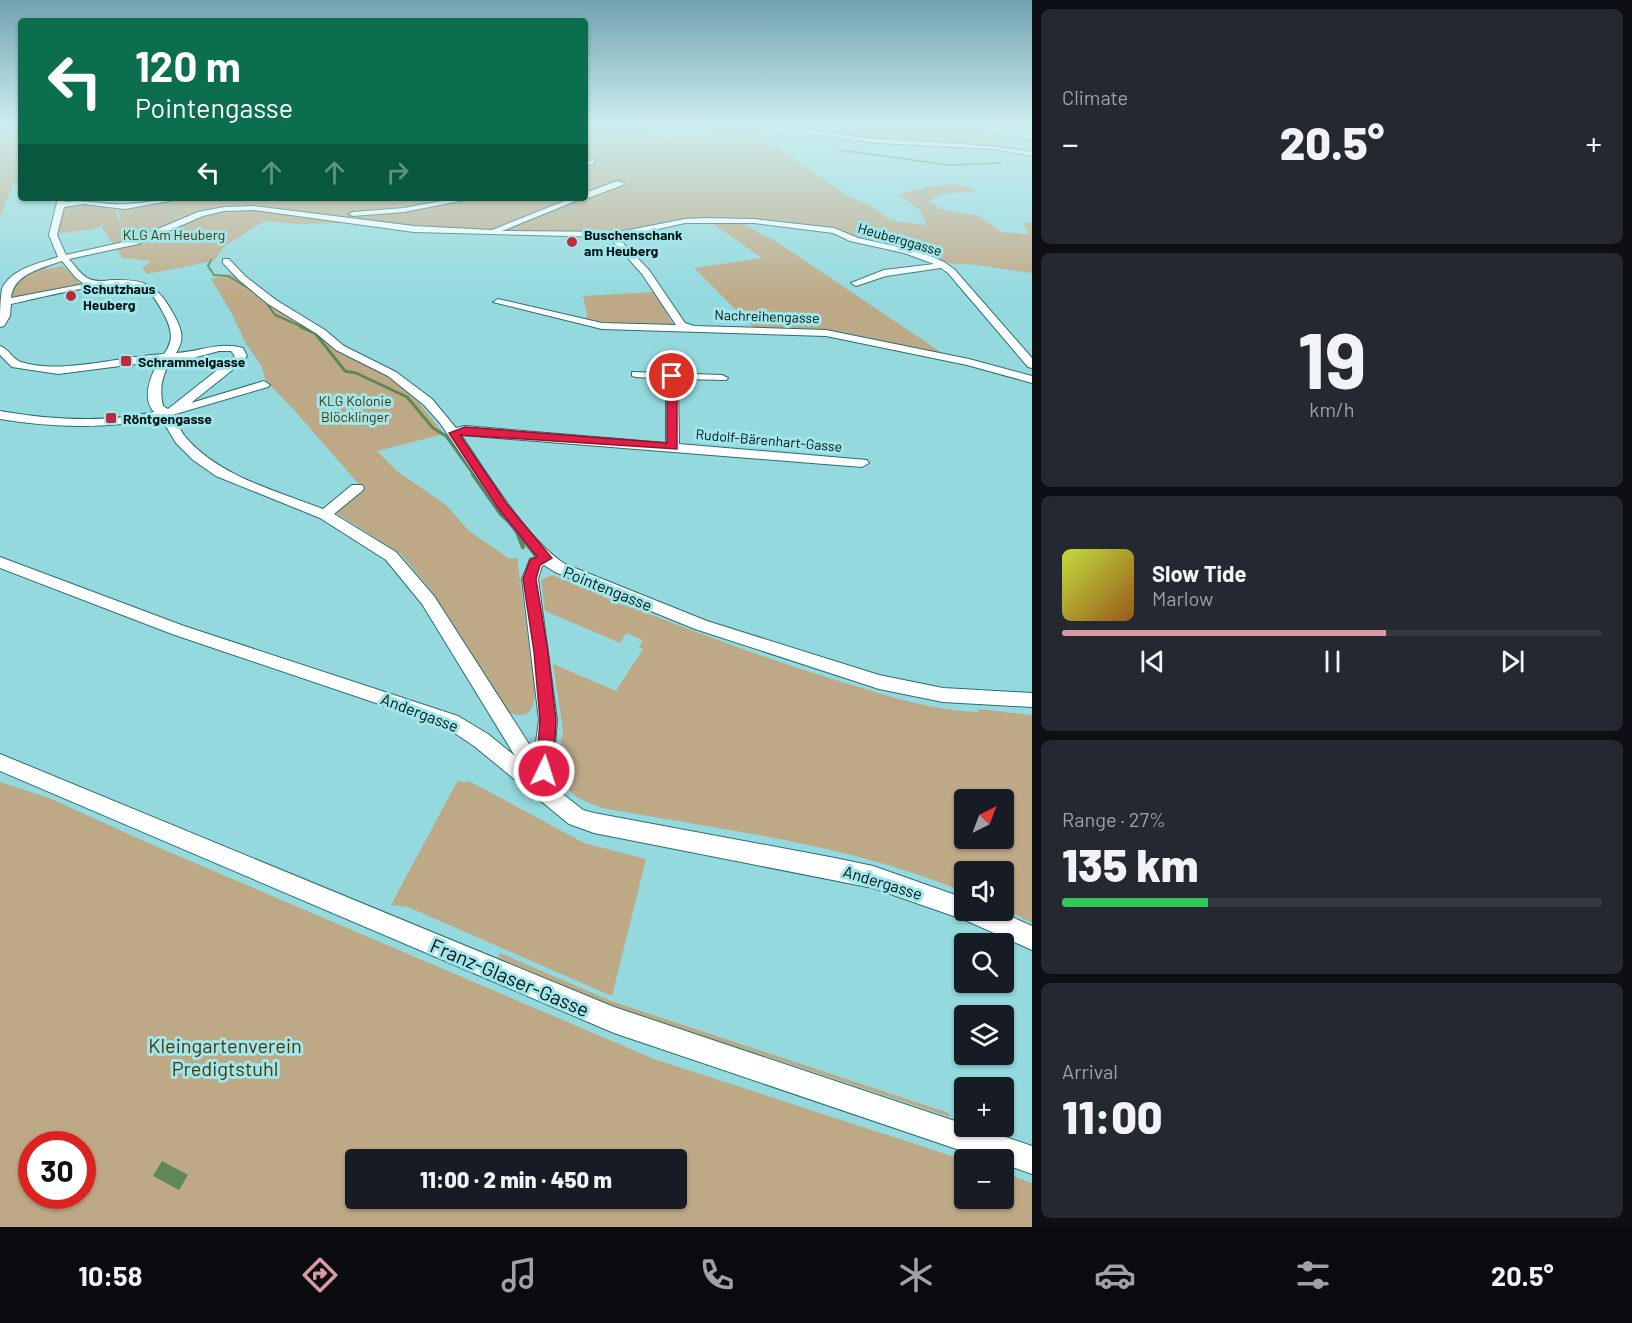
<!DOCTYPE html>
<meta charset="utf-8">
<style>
body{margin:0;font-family:Barlow,sans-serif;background:#242831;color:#f1f3f6;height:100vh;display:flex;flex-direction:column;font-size:22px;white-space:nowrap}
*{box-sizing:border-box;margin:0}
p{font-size:20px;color:#9ea1a6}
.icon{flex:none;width:33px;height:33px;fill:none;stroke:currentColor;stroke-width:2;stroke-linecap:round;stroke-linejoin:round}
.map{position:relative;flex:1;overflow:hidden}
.drawer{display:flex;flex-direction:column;gap:9px;padding:9px;background:#0d0f14;width:600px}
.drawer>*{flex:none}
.guide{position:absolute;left:18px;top:18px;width:570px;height:183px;border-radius:6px;box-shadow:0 2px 4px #0004;background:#0b6e4f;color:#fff;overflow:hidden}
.needle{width:39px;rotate:42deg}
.tools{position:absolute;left:954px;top:789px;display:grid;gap:12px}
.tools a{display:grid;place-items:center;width:60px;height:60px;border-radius:6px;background:#171b24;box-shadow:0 2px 4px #0004;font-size:30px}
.speed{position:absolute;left:18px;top:1131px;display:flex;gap:12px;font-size:30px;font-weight:700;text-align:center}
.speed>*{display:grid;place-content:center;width:78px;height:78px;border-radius:50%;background:#171b24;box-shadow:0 2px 4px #0004;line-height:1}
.speed .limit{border:9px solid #d22;background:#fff;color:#111}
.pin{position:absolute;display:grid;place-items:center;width:51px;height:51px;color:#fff;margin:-26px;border:3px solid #fff;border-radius:50%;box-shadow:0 2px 6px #0007}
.me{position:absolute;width:66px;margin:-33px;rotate:4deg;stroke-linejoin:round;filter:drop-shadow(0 0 4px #0008)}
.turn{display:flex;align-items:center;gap:21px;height:126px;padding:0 18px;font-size:27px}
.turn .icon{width:78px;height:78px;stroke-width:2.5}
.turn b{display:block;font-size:42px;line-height:51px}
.lanes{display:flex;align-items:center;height:57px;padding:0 18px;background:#0003;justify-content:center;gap:30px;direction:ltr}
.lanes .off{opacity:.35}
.big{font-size:45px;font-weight:800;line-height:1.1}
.drawer .card{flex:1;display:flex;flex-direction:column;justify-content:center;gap:9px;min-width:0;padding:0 21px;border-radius:9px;background:#242831}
.drawer .dial{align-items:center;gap:0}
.dial b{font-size:78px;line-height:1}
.song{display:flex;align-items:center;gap:18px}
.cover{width:72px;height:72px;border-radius:9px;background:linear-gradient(135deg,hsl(70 70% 55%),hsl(30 70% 35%))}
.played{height:6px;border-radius:3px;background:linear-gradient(90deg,#d999a2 60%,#363941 60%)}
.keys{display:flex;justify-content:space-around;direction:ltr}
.heat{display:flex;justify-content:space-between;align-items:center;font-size:33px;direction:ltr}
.charge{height:9px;border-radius:4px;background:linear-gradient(90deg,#34c759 27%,#363941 0)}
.trip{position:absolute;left:345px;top:1149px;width:342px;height:60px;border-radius:6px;background:#171b24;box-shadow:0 2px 4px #0004;font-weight:800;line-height:60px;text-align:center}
.tab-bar{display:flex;height:96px;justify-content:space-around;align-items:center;background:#090b0e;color:#9ea1a6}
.tab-bar .icon{width:42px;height:42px}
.tab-bar .on{color:#d999a2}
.tab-bar b{font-size:27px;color:#f1f3f6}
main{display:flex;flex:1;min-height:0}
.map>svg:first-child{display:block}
.green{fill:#bea986;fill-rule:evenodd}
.water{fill:#5f8758}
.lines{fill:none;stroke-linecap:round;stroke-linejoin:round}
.stream-far2{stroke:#5f8758;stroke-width:2}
.stream-far1{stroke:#5f8758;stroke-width:3}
.stream{stroke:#5f8758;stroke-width:4.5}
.minor-casing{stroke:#286f73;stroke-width:2}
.minor{fill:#fff;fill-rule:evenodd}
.route{fill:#e11d48;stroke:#92132f;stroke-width:1.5}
.poi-dot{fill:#bc2b3b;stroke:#a0e6ea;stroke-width:2}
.labels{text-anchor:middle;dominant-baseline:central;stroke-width:6;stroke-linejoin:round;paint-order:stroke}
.far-park-label{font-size:14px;fill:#4c3606;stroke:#a0e6ea}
.far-poi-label{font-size:14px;font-weight:bold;fill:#001315;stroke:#a0e6ea;text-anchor:start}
.far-street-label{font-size:14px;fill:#001315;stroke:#a0e6ea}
.street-label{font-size:16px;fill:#001315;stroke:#a0e6ea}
.near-street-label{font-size:20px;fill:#001315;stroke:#a0e6ea}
.near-park-label{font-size:20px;fill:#4c3606;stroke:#a0e6ea}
</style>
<main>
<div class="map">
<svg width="1032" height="1227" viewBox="0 0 1032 1227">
<rect width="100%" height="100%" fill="#93d9dd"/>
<g class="green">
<path d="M0,126H21V183L13,184L0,217Z"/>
<path d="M585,126H635L639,130L640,127H644L671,142L666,139L693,136L712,140L697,136L709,135L706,132V128L693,126H970L997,134L1004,140L990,141L996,144L993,146L876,139L776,127L754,129L775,148L781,150L848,196L872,206L891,221L927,225L920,210L898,194C919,189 959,177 977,192L943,193L929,201L941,209L979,216L1001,232L1029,234L1023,223H1032V273L977,265L948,263L864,241L839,230L736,218H711L632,231L545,233L414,228L350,219L345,223L297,224L264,221L225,246L214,261L147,274L142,268L151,261L123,258L102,228L105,222L99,228L56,234L62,207L86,203L115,208L119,221L121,220L117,208L150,205L187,198H585Z"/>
<path d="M709,221H737L777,242L942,353L815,329L753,327L694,268L762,258Z"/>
<path d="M43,265L47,269L63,266L80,284L17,297L9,294L14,282Z"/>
<path d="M235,273L385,374L412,394L444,434L377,451L397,471L446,505L469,531L510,559L517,558L535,690C535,707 530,720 510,713L500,701L433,593L401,554L336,513L363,489L294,410L266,381L261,365L246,344L231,312L211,279Z"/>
<path d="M654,292L675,327L586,322L587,314L583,296Z"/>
<path d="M552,575C643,612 734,648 829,678C879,693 926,710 979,712L978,709L1032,715V923L1004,909V872H964V892C852,844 722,830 602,808L578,798L569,790L560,775L558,762L563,730L553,664L616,691L643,649L639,647L643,640L626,633L620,643L545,611L541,580ZM964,800H1004V838H964Z"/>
<path d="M458,780L464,783L469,781L584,843L646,859L612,996L408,907L391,905Z"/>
<path d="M0,782L49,798L146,842L654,1059L964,1160V1198H1004V1173L1032,1183V1227H0ZM32,1144H82V1196H32ZM356,1160H676V1198H356Z"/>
<path d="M500,953L611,1001L949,1113L950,1117L610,1005L498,958Z"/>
</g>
<path class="water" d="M162,1161L188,1175L179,1190L153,1176Z"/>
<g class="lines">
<g class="stream-far2">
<path d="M839,150L949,165L1001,163"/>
<path d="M211,260L208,266L214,275L228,276L253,291"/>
<path d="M266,302L275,315L305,328"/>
</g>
<path class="stream-far1" d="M301,327L315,333L345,371L356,373L407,397L433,428L446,436L474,475"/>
<g class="stream">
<path d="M473,474L501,514L510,522"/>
<path d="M517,531L523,547"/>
</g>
<g class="minor-casing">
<g id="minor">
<path d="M971,126H985L1032,136V140Z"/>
<path d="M756,127C798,127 838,136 880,139C931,143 982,143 1032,152V156L994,149L878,143L787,131L754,130Z"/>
<path d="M593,160L595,163L585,166V162Z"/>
<path d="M617,181L624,183L623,185L588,198H584L585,193Z"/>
<path d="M58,198H66L65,202C88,199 107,206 127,204C147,203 165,198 185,198L125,209L83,204L64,207L57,235L66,255L132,240L198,212L224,207L254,206L414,226L492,230L572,198H583L502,231L619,232L685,219L705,218L754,219L834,228L858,238L921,252L944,262L954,269L1032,358V368L1028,367L948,273L941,268L886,276L856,286L851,283L884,270L934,264L904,253L850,241L833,233L754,223H685L618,238L649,270L685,323L694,326L826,330L969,359L1032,376V383L967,365L826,336L602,329L493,302L498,299L602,323L676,325L642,274L609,237L414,232L254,210L224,211L203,216L138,244L69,259C75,266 81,275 89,279C96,282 105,281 112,280C146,279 158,285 174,315C182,330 185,339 176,353C199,352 219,341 243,348L247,356L241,363L191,403L264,381L270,385L268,387L172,415C177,423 181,432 187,439C221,477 277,491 323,509L352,485H362L364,488L362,491L334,514L396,552L434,596L529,744L534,757L539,720L522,579L530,559L536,557L497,508L440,423L424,405L388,376L336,350L317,334L268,304L239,280L223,263V259H229L245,276L276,300L325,330L344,346L396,372L432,399L456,428L465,426L666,443V379L636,377L632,376V372L722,375L728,378L726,380L678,379L679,444L867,460L869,463L862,467L461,435C487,473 527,540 565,564L707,621L879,675L943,688L1032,693V707L943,702L879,689L695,629L555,572L544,565L542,566L538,579L557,720L554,759L560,792L583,810L594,813L835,858L873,866L964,898V910H996L1032,926V950L965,920L873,888L594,833L569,824L474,746L444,726L172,634L0,568V557L184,626L458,716L488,734L515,756L422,604L386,560L320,518L216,476L193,460L176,443L161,418C108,429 54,428 0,419V411C51,420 104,423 154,412C141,397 151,375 159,361L58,374L12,367L0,355V346C9,349 13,360 21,362C60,375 122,356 164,354C174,340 172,331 165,316C159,306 154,293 142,288C114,277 42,298 11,304L10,316L4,326L0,327C0,316 0,300 2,289C10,269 40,263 58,257L49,235ZM62,261L76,278L84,284L11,298C13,274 42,268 62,261ZM219,351H231L235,356L168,409L163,406C159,388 162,376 171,360L189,359Z"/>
<path d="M458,198H475L404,212L353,216L349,214L353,212L404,208Z"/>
<path d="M0,754L614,1007L964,1124V1126H973L1032,1146V1174L1004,1164V1160H989L614,1033L0,771Z"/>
</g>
</g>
<use href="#minor" class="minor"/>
</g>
<linearGradient id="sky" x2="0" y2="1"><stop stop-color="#71a2ae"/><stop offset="0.42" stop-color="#ceeef0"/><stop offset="1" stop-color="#ceeef0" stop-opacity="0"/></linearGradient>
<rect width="1032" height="298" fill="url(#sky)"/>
<path class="route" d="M672,373L677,376V449L460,435L506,503L552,558L540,565L536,579L548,652L556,720L553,771L550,776L544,778L539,776L536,771L540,720L534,652L523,579L530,560L537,557L498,508L449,433L465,427L667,443V376Z"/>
<g class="poi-dot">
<circle cx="572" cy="242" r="6"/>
<circle cx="71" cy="296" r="6"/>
<rect x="120" y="355" width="12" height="12" rx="3"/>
<rect x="105" y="412" width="12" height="12" rx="3"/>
</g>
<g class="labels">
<g class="far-park-label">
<text x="174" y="234">KLG Am Heuberg</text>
<text x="355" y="400">KLG Kolonie<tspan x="355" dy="16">Blöcklinger</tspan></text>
</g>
<g class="far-poi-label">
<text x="584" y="234">Buschenschank<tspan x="584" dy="16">am Heuberg</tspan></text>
<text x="83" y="288">Schutzhaus<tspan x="83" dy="16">Heuberg</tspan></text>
<text x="138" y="361">Schrammelgasse</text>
<text x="123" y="418">Röntgengasse</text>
</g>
<g class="far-street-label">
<text transform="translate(900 239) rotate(16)">Heuberggasse</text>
<text transform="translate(767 316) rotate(2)">Nachreihengasse</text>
<text transform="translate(769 440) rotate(5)">Rudolf-Bärenhart-Gasse</text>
</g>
<g class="street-label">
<text transform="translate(608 588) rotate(22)">Pointengasse</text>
<text transform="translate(420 712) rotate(21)">Andergasse</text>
<text transform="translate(883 882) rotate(17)">Andergasse</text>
</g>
<g class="near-street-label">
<text transform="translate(510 977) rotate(23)">Franz-Glaser-Gasse</text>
</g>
<g class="near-park-label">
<text x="225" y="1045">Kleingartenverein<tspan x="225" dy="23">Predigtstuhl</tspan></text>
</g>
</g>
</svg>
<div class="tools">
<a><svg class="needle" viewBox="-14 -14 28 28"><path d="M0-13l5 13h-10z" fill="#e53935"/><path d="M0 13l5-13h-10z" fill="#9ea1a6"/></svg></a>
<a><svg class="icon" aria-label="sound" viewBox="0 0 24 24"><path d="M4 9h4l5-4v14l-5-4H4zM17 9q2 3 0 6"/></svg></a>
<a><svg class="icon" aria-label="search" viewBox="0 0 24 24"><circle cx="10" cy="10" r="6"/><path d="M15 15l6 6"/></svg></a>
<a><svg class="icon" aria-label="layers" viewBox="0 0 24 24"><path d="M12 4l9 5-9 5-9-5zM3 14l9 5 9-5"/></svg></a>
<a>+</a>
<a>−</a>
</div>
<div class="speed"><div class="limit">30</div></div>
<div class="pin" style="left:672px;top:376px;background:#d93025"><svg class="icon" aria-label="arrive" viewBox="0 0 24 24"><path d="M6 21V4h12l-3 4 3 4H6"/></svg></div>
<svg class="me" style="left:544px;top:771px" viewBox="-20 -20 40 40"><circle r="17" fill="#e11d48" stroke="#fff" stroke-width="3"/><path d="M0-11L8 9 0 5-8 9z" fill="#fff"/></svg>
<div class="trip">11:00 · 2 min · 450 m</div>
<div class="guide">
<div class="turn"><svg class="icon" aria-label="left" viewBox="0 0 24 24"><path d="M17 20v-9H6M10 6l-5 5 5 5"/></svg><div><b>120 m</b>Pointengasse</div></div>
<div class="lanes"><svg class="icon" aria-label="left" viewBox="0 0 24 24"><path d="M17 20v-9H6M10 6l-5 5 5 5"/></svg><svg class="icon off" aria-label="ahead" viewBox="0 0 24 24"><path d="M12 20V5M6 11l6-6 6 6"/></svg><svg class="icon off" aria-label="ahead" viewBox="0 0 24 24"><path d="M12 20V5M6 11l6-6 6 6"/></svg><svg class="icon off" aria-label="right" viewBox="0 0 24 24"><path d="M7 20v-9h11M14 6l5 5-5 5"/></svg></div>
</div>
</div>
<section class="drawer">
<div class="card"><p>Climate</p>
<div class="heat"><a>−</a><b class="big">20.5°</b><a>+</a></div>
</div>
<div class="card dial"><b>19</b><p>km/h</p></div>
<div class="card">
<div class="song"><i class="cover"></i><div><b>Slow Tide</b><p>Marlow</p></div></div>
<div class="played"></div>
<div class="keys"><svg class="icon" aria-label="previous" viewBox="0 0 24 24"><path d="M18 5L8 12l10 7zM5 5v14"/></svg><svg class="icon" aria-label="pause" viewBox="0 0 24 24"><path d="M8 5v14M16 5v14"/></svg><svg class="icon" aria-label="next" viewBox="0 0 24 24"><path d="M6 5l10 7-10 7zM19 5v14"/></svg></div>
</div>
<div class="card"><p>Range · 27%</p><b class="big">135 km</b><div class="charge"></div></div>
<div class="card"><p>Arrival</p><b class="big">11:00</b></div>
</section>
</main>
<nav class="tab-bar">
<b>10:58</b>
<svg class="icon on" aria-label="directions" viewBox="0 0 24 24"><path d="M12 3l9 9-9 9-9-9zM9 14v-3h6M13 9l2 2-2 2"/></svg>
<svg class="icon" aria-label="music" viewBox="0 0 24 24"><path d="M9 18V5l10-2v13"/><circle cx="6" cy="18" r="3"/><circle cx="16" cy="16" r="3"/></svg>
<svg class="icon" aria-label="phone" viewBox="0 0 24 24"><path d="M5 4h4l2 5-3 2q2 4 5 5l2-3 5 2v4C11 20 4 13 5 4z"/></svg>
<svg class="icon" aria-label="climate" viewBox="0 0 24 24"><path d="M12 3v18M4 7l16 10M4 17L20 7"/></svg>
<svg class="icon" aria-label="car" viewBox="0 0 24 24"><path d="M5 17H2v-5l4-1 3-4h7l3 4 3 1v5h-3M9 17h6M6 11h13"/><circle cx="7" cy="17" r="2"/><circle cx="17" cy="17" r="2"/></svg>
<svg class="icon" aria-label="filters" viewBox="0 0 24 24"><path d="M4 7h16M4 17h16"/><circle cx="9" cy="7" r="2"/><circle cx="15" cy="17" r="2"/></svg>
<b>20.5°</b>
</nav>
